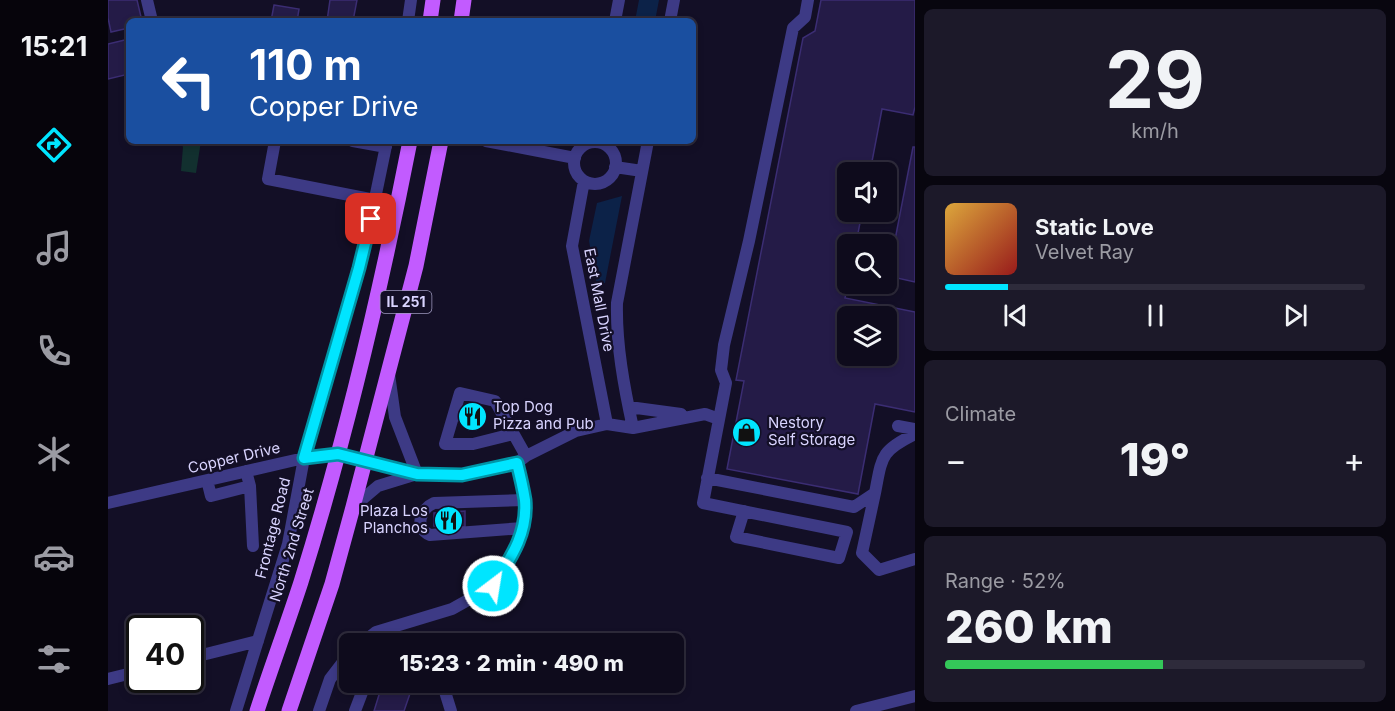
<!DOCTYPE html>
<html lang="en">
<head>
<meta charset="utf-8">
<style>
	:root { --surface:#0e0b1c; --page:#1c1929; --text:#f1f3f6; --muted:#9b9ba3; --line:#2e2b3b; --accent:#00e5ff }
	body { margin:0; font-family:Inter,sans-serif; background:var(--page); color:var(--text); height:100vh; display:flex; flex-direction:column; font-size:22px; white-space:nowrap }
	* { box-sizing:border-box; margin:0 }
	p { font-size:20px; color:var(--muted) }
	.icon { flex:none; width:33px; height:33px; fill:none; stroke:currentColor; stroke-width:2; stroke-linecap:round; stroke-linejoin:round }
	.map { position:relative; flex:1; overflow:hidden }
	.panel { display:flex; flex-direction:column; gap:9px; padding:9px; background:#08060f; width:480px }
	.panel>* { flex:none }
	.banner { position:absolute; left:18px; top:18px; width:570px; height:126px; border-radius:9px; box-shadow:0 3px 9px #0003,0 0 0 2px var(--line); background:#1a4fa0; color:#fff; overflow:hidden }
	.buttons { position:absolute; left:729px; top:162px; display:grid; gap:12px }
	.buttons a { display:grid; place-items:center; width:60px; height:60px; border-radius:9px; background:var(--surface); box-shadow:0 3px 9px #0003,0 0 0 2px var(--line); font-size:30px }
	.speed { position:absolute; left:18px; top:615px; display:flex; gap:12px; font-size:30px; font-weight:700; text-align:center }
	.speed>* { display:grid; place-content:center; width:78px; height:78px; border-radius:50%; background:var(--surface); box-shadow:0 3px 9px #0003,0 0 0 2px var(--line); line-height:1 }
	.speed .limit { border:3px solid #111; border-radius:9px; background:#fff; color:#111 }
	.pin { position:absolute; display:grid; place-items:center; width:51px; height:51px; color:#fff; margin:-26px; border-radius:12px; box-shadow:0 3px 9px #0006 }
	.me { position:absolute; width:66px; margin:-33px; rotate:31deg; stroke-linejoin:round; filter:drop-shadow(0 0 4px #0008) }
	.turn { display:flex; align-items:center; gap:21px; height:126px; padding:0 24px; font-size:27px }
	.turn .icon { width:78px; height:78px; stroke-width:2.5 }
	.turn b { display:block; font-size:42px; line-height:51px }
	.big { font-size:45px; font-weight:800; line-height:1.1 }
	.panel .tile { flex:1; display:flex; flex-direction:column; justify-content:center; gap:9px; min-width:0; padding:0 21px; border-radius:9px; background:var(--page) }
	.panel .dial { align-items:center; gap:0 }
	.dial b { font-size:78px; line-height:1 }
	.song { display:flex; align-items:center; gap:18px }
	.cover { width:72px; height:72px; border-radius:9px; background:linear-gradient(135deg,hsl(40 70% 55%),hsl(0 70% 35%)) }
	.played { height:6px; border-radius:3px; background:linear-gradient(90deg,var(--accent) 15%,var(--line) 15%) }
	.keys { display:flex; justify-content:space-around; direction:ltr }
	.heat { display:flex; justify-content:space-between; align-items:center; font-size:33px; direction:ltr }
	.charge { height:9px; border-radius:4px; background:linear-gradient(90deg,#34c759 52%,var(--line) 0) }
	.trip { position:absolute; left:231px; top:633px; width:345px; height:60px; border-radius:9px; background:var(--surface); box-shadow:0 3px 9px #0003,0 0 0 2px var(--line); font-weight:800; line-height:60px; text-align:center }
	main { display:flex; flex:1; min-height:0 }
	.tabs { display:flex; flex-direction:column; width:108px; justify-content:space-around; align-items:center; background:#06040b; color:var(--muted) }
	.tabs .icon { width:42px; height:42px }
	.tabs .active { color:var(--accent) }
	.tabs b { font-size:27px; color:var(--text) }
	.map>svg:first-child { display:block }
	.green { fill:#12302f }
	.water { fill:#0c2248 }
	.building { fill:#241b47; stroke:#3b2d73; stroke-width:1.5; fill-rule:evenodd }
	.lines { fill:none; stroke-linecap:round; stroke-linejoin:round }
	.minor { stroke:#3d3a85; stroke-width:12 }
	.major { stroke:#c25bff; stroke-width:15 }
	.route-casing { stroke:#0095a6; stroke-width:15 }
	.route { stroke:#00e5ff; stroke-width:10 }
	.labels { text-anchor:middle; stroke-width:4.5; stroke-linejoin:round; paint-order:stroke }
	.shield { fill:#130f26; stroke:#9e99be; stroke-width:1.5 }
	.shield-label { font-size:14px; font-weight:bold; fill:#d9d4ff }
	.street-label { font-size:15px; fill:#d9d4ff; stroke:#130f26 }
	.poi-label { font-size:15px; fill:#d9d4ff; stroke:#130f26; text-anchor:start }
</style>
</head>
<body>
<main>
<nav class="tabs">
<b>15:21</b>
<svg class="icon active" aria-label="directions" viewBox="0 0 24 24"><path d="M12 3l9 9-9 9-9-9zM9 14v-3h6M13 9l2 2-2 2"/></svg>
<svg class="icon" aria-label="music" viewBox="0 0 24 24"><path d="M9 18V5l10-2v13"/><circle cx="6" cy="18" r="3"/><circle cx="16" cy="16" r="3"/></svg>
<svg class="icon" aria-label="phone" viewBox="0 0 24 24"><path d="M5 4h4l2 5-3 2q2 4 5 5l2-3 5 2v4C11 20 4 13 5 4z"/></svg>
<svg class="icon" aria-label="climate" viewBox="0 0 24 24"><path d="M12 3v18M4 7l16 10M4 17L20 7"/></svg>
<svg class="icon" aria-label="car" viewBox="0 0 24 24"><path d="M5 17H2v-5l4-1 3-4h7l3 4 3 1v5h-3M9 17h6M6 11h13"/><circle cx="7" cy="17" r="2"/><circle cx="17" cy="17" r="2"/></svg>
<svg class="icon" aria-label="filters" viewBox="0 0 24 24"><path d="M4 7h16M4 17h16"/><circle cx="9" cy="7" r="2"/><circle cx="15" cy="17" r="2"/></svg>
</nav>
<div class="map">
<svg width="807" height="711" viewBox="0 0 807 711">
	<rect width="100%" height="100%" fill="#130f26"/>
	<path class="green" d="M72,141H93L88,173L73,171L75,147Z"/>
	<path class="water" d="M531,0H551L547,21H527Z
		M514,196L497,283L489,285L481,241L489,203Z"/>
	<path class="building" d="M0,0H29L34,21H21V28L3,32L0,18Z
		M222,0H249L245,21H219Z
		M713,0H807V107L805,115L774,109L762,172H740V212H754L748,244H740V284L737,298L807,312V412L767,404L750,494L619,469L636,381L628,380L695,38L707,31ZM740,316H778V356H740Z
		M166,5L191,9L189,21H163Z
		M21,39V74L0,79V44Z
		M805,147H807V282L780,276Z
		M354,407L377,412L374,426L351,421Z
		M357,511V527L326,526V513Z
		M275,682H306L296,711H266Z"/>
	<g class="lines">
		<path class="minor" d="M39,0L44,21
			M300,21L303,0
			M507,21L511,0
			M562,21L566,0
			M167,141L160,179L267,200
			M245,141L278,147
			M378,141L467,158
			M466 163a21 21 0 1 1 42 0a21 21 0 1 1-42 0Z
			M507,167L534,171
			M476,181L464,246L499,424
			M521,407L573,414
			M790,426L807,429
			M525,428C516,387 508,344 509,303L540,141
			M405,434L365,444H337L352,393L387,401L418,456
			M138,471L142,486L145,546
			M599,478L746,507L767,493C774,457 772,451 807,434
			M99,480L103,496L142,486
			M767,493L754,553L771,570L807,559
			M0,503L196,458L229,455L309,474L353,475L409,463L418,456L468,431L499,424L525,428L597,414L611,419
			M245,507L270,486L309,474L287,417L281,374
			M636,511L628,537L731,558L739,532L595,503L618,383L613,370L616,345L641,241L685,28L697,17L700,0
			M415,528L322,535C306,528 312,509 326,503L417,500
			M253,644L268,632L344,609L385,586L409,547L415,528L417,500L409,463
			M82,658L150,641
			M0,679L32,671
			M334,682L343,711
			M128,711L180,544L196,458L259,237L279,141
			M211,711L222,679L242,653
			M247,711L258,682
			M748,711L807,696"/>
		<path class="major" d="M322,21L325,0
			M353,21L356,0
			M149,711C163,668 179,625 193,582C238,438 273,289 302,141
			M181,711L224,584L245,507L308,266L333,141"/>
	</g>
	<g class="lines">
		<defs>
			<path id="route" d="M263,219L251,268L196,458L230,454L309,474L354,475L409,463C412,475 415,488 417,500C420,534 402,559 385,586"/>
		</defs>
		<use href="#route" class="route-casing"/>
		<use href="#route" class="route"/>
	</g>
	<defs>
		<symbol id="restaurant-disc" viewBox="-11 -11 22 22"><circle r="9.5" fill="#00e5ff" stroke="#130f26"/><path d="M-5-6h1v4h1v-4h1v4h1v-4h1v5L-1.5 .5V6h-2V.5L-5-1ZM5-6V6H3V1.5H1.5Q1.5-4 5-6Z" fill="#111"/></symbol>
		<symbol id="shop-disc" viewBox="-11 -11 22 22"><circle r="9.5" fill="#00e5ff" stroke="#130f26"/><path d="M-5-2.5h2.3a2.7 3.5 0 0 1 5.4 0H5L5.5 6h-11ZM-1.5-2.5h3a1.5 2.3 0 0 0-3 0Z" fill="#111"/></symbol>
	</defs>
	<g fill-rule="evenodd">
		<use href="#restaurant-disc" x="348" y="400" width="33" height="33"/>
		<use href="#shop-disc" x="622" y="416" width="33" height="33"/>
		<use href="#restaurant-disc" x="324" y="504" width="33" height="33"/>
	</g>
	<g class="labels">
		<rect class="shield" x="272.5" y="291" width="51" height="22" rx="4.5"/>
		<g class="shield-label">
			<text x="298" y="307">IL 251</text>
		</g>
		<g class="street-label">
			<text transform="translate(491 300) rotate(79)" y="5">East Mall Drive</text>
			<text transform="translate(126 458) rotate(-13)" y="5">Copper Drive</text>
			<text transform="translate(165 528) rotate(-76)" y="5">Frontage Road</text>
			<text transform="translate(184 545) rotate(-73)" y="5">North 2nd Street</text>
		</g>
		<g class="poi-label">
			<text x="385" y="412">Top Dog<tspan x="385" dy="17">Pizza and Pub</tspan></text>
			<text x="660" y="428">Nestory<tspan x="660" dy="17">Self Storage</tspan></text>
			<text x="320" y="516" text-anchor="end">Plaza Los<tspan x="320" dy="17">Planchos</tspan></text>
		</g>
	</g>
</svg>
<div class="buttons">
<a><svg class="icon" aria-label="sound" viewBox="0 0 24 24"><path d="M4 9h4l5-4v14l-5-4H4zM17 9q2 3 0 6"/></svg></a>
<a><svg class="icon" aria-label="search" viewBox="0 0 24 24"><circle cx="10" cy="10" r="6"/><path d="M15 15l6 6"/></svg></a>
<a><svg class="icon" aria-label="layers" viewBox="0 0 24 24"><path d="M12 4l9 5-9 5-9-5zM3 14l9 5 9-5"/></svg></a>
</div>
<div class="speed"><div class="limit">40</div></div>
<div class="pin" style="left:263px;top:219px;background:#d93025"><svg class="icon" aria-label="arrive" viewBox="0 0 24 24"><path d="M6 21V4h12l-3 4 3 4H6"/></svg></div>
<svg class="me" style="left:385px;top:586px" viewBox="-20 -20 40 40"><circle r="17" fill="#00e5ff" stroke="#fff" stroke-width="3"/><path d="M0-11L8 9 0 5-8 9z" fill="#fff"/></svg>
<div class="trip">15:23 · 2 min · 490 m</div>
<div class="banner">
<div class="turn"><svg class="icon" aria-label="left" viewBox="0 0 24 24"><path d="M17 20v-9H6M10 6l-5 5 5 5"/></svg><div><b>110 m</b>Copper Drive</div></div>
</div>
</div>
<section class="panel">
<div class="tile dial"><b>29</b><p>km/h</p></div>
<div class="tile">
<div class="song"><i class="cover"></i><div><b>Static Love</b><p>Velvet Ray</p></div></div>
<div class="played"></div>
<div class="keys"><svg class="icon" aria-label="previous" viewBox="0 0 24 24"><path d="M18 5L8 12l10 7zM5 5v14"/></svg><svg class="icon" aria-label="pause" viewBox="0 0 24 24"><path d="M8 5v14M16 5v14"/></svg><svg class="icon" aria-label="next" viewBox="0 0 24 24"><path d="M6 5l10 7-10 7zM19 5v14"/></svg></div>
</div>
<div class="tile"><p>Climate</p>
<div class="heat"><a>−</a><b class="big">19°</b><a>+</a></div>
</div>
<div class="tile"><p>Range · 52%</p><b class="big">260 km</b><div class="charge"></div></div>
</section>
</main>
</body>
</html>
